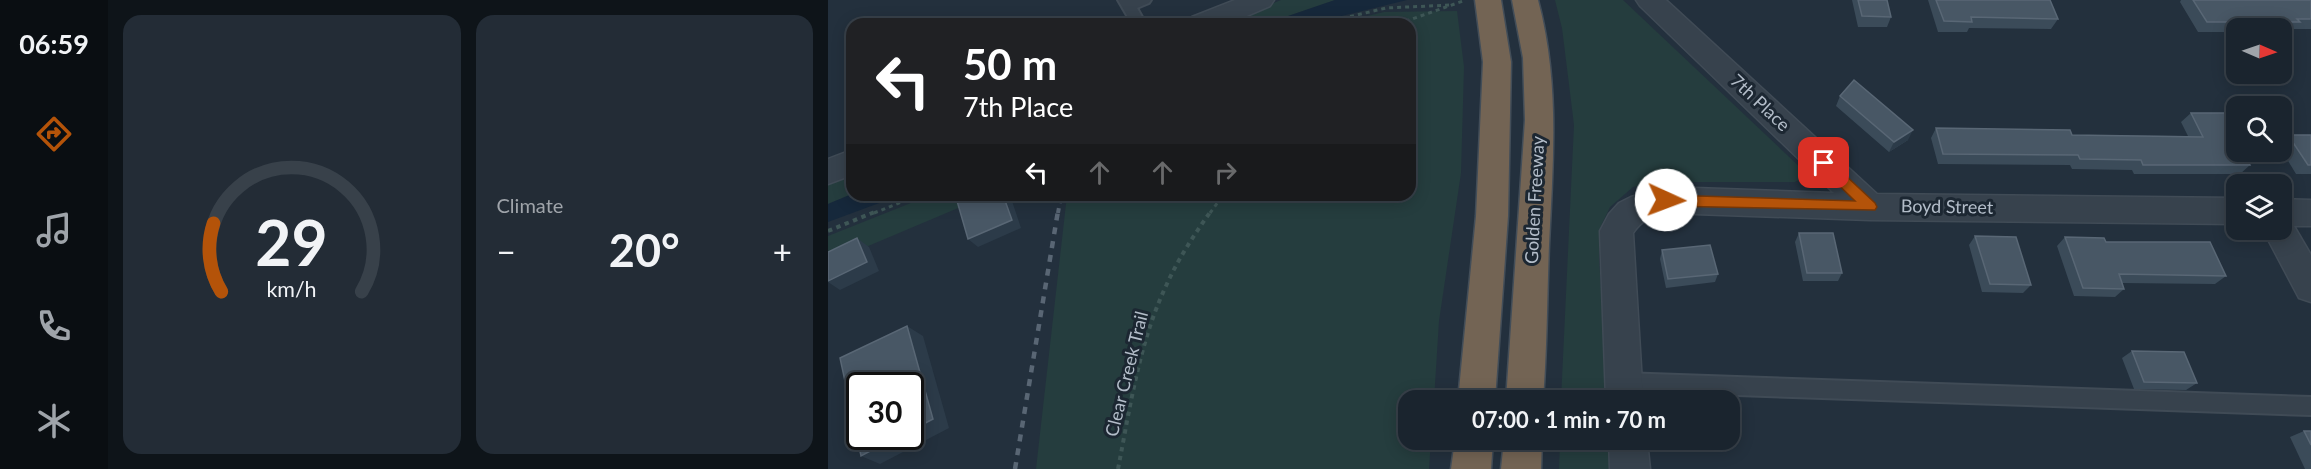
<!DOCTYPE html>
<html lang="en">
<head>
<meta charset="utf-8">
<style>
	:root { --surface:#1a242e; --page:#232c36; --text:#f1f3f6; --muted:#9fa4aa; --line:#38414a; --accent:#b45309 }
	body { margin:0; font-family:Lato,sans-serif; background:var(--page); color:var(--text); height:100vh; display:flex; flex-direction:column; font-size:22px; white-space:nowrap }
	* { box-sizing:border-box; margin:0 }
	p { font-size:20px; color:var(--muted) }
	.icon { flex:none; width:33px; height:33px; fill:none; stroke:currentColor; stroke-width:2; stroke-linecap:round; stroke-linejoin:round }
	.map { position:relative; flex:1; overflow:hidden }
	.sheet { display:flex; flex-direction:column; gap:15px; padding:15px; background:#0e1419; width:720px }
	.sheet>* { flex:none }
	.top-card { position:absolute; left:18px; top:18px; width:570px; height:183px; border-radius:18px; box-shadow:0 3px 15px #0003,0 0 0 2px var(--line); background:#202124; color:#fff; overflow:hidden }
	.needle { width:39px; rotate:92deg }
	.buttons { position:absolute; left:1398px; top:18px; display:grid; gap:12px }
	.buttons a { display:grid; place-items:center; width:66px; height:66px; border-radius:12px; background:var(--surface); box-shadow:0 3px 15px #0003,0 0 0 2px var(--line); font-size:30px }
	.speed { position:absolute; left:18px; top:372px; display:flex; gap:12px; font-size:30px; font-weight:700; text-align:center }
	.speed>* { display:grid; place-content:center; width:78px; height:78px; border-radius:50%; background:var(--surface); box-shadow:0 3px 15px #0003,0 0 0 2px var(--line); line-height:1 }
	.speed .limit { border:3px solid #111; border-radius:9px; background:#fff; color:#111 }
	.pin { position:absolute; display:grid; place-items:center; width:51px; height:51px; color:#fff; margin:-26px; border-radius:12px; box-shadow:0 3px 9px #0006 }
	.me { position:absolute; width:66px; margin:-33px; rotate:92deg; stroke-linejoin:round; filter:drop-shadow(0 0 4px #0008) }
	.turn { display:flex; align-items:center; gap:21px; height:126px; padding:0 18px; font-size:27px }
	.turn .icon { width:78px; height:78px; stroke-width:2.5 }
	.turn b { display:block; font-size:42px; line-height:51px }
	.lanes { display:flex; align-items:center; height:57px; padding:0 18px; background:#0003; justify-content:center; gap:30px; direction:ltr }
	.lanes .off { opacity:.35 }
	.big { font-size:45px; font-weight:700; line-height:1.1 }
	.sheet .tile { flex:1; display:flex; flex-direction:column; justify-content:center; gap:9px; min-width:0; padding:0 21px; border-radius:18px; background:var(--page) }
	.sheet .dial { align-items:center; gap:0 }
	.dial svg { height:156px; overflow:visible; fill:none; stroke:var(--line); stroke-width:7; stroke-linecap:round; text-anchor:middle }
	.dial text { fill:var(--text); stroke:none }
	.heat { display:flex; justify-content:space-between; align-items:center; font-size:33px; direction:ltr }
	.sheet .tiles { flex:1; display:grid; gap:15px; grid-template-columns:repeat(2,1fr) }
	.trip { position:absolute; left:570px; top:390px; width:342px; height:60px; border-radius:18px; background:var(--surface); box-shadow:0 3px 15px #0003,0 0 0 2px var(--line); font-weight:700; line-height:60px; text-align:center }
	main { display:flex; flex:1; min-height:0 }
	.tab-bar { display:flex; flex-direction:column; width:108px; justify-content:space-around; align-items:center; background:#0a0e12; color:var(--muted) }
	.tab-bar .icon { width:42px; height:42px }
	.tab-bar .current { color:var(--accent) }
	.tab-bar b { font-size:27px; color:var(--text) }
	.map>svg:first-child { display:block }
	.green { fill:#253d3e }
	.water { fill:#16283b }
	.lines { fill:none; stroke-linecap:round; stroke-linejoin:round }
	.service-casing { stroke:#404b56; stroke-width:4 }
	.minor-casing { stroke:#404b56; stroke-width:3 }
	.tertiary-casing { stroke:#404b56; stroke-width:3 }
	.motorway-casing { stroke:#424d58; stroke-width:3 }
	.path-far1 { stroke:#3e5656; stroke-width:3; stroke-dasharray:4 4; stroke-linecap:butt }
	.path { stroke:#3e5656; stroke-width:4; stroke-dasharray:4.5 4.5; stroke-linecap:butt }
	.service { fill:#37424d; fill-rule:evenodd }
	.minor { fill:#37424d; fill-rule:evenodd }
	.tertiary { fill:#37424d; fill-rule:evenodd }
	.motorway { fill:#736454; fill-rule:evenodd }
	.rail-far1 { stroke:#596674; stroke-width:4; stroke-dasharray:5 5; stroke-linecap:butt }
	.rail { stroke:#596674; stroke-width:4.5; stroke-dasharray:7 7; stroke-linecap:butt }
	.wall { fill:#3b4b59 }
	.shaded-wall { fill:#2c3b49 }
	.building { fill:#485765; stroke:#596775; stroke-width:1.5 }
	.route { fill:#b45309; stroke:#753606; stroke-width:1.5 }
	.labels { text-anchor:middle; stroke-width:6; stroke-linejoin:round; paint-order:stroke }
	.street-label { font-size:18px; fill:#b3bdc9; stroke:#1c2732 }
</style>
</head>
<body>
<main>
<nav class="tab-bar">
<b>06:59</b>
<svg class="icon current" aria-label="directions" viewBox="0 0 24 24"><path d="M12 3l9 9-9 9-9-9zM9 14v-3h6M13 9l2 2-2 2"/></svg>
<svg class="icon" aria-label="music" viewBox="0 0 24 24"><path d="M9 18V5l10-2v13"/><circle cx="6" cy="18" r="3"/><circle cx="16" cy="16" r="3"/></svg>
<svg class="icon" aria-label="phone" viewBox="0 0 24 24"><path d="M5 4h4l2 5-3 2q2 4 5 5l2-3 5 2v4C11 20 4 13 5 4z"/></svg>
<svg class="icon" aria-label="climate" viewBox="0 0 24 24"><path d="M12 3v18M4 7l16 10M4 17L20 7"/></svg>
</nav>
<section class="sheet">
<div class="tiles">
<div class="tile dial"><svg viewBox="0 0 100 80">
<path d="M14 69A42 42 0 1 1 86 69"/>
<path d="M14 69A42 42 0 0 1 10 34" stroke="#b45309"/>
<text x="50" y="56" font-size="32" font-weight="700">29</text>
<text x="50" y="72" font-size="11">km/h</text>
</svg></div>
<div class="tile"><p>Climate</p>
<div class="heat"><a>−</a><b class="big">20°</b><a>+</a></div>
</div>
</div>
</section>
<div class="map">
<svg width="1483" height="469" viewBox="0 0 1483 469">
	<rect width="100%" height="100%" fill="#23303d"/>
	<path class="green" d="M453,0H507L437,24H394Z
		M727,0H795L976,171L974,178L967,182H833L805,187L782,207L772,228L771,259L781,400H733L746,125L734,28Z
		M629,11L636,67L633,173L611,321L606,400H580V440H603L601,469H208L239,195H582V24H506L556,12Z
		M24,173V194L0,204V182Z
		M103,195H161L0,263V236Z
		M732,440H784L786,469H731Z"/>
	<path class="water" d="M507,0H579L481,24H437Z
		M24,194V195H73L0,222V204Z"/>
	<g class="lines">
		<defs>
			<path id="service" d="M290,0H323L321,3L309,8L318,24H304Z
				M794,373L1483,397V415L794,391L787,388L785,382L787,376Z"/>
			<path id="minor" d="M808,0H838L1049,194L1408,198V224L1042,220L838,213C823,216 814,220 805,233L815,400H778L772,231L781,214L791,203L803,197L838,187L1006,193L812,6Z
				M1454,199L1483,200V226H1466L1483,255V302L1471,298L1435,230H1454Z
				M781,440H819L822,469H782Z"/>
			<path id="tertiary" d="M407,0H446L442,6L400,24H360L364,17Z
				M24,150V175L0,184V159Z"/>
			<path id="motorway" d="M647,0H673L683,62L680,216L667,400H630L648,216L655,62Z
				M684,0H710C732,82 725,162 721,245C719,297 719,349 715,400H678L697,120L695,58Z
				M627,440H665L663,469H623Z
				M676,440H714L713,469H673Z"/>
		</defs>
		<use href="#service" class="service-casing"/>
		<use href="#minor" class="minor-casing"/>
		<use href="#tertiary" class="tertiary-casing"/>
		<use href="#motorway" class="motorway-casing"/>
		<path class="path-far1" d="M491,24L558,8L623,5
			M570,24L635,1
			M46,213L91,195
			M382,213L395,195"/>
		<path class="path" d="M0,231L49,211
			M290,469C302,408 311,343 338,286C350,259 366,235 383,211"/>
		<use href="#service" class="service"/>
		<use href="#minor" class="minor"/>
		<use href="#tertiary" class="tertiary"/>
		<use href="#motorway" class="motorway"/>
		<path class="rail-far1" d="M230,213L233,195"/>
		<path class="rail" d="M187,469L230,211"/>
	</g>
	<path class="wall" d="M1024,0H1059L1063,17L1059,27H1030Z
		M1100,0H1222L1230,19L1223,29L1141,28L1139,32H1110Z
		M1353,0H1483V29H1465L1462,33L1454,32V28H1408V32H1370L1352,2Z
		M1012,96L1080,140L1061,152L1008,106Z
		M1363,113L1408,152H1429L1423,157H1418L1422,165L1412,174H1306L1304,170L1244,169L1242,165L1110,164L1103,138L1108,128L1244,135L1360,136L1353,122Z
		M1460,135H1483V174H1468L1454,151V141Z
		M971,233L1014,273L1010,281H975L967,242Z
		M1147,236L1203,285L1195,293L1154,292L1141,245Z
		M1237,237L1278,242L1398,276L1387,284L1294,283L1296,289L1287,297L1246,296L1229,246Z
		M834,250L890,274L887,282L838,288L832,259Z
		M1304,351L1369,383L1358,390L1306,389L1294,358Z
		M1476,431H1483V469H1477L1462,437Z"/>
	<path class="shaded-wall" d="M1085,130L1080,140L1061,152L1066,142Z
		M175,195H182L193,228L150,247L140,239Z
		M29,238L41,247L51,271L12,290L0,282Z
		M79,326L95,336L121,428L52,464L33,456L71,436H82Z"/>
	<path class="building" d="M1030,0H1059L1063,17L1034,16Z
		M1108,0H1222L1230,19L1143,17L1144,22L1116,21Z
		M1365,0H1483V19H1469L1472,22H1379Z
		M1026,80L1085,130L1066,142L1012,96Z
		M1363,113H1408V152H1415L1422,165H1315L1313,160L1252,159L1250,155L1115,154L1108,128L1242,130L1244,135L1375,137Z
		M1460,135H1483V165H1480Z
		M143,195H175L184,220L140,239L129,201Z
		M971,233H1005L1014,273H979Z
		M1147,236L1188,237L1203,285L1162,284Z
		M1237,237L1276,238L1278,242H1382L1398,276L1291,274L1296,289L1255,288Z
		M29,238L39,262L0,281V252Z
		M882,245L890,274L840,279L834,250Z
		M79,326L105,419L82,431V386H32V436H71L33,456L12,358Z
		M1304,351L1356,352L1369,383L1316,382Z
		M1476,431H1483V445Z"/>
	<path class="route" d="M996,158L1000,159L1047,203L1049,207L1047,210L838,206L831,200L838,195L1027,201L991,166L989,163L991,159Z"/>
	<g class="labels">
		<g class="street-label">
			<text transform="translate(932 103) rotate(43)" y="6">7th Place</text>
			<text transform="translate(707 200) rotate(-87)" y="6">Golden Freeway</text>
			<text transform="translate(1119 207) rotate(1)" y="6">Boyd Street</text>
			<text transform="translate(299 374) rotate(-76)" y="6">Clear Creek Trail</text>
		</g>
	</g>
</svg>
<div class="buttons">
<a><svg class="needle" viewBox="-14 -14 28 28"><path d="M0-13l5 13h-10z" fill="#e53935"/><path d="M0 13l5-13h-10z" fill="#9fa4aa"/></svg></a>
<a><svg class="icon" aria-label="search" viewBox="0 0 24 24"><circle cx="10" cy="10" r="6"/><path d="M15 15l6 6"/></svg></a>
<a><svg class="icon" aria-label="layers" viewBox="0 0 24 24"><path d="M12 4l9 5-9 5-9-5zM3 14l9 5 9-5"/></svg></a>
</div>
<div class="speed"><div class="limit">30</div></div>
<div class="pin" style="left:996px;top:163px;background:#d93025"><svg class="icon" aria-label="arrive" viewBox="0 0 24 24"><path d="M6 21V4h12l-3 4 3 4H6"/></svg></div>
<svg class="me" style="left:838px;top:200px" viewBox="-20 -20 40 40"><circle r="19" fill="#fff"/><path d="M0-13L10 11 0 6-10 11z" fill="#b45309"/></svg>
<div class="trip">07:00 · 1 min · 70 m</div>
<div class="top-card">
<div class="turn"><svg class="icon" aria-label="left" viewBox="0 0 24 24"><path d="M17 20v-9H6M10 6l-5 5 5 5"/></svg><div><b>50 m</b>7th Place</div></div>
<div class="lanes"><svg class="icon" aria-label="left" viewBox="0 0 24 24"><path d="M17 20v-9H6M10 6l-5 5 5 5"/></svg><svg class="icon off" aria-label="ahead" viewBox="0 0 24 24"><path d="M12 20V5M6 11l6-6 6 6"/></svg><svg class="icon off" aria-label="ahead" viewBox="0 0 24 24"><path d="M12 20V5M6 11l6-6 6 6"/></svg><svg class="icon off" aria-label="right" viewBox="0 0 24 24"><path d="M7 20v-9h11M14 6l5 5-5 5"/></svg></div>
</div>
</div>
</main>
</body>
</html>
